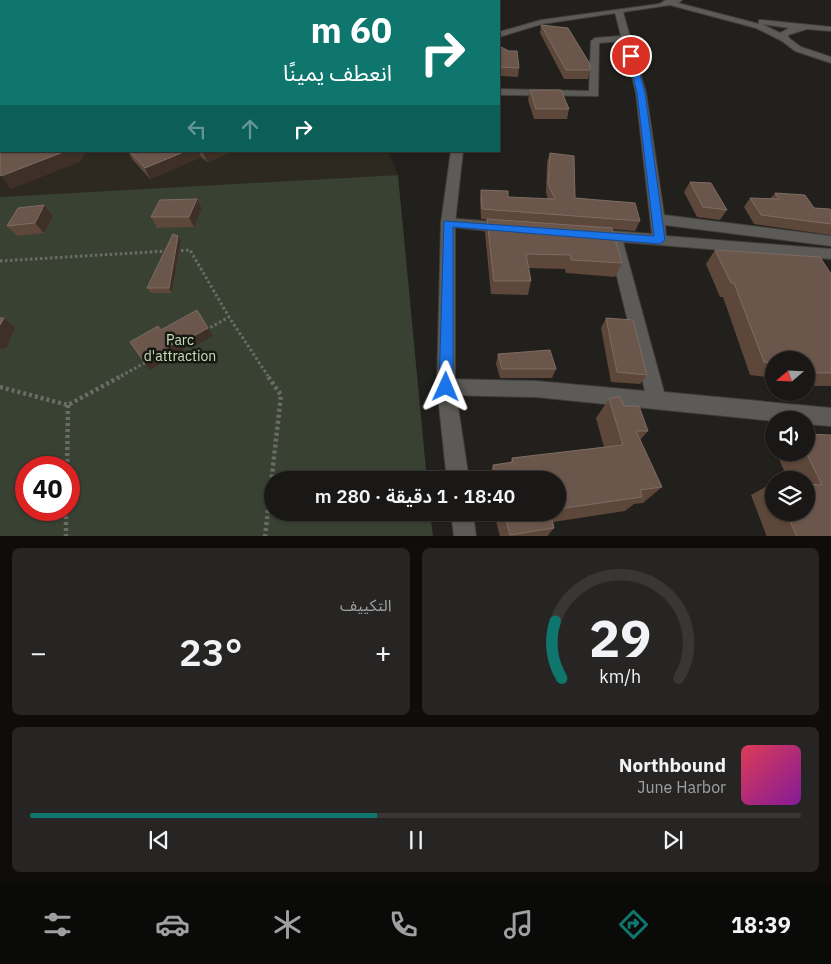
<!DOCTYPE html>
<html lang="ar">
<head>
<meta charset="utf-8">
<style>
	:root { --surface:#1a1816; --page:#272523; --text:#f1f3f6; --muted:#9fa0a1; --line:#383735; --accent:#0f766e }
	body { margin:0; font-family:"IBM Plex Sans","Noto Sans Arabic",sans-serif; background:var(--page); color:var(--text); direction:rtl; height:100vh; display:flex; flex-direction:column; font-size:19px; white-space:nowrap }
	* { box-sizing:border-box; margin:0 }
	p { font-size:16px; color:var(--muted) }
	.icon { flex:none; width:28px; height:28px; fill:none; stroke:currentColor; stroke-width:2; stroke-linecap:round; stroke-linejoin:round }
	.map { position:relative; height:536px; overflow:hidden; direction:ltr }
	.side { display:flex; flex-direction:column; gap:12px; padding:12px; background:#0e0d0c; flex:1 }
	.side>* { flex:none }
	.top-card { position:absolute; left:0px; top:0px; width:500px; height:152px; box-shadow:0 1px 4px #0004,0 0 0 1px var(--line); direction:rtl; background:#0f766e; color:#fff; overflow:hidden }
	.needle { width:32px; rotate:251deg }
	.fabs { position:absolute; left:765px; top:351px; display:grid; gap:10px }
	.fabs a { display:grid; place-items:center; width:50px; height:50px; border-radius:50%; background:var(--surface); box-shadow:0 1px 4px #0004,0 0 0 1px var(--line); font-size:25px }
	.speed { position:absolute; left:15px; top:456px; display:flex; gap:10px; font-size:25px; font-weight:700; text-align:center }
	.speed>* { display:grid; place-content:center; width:65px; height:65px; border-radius:50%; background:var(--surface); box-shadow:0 1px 4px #0004,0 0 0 1px var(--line); line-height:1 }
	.speed .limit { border:8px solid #d22; background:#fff; color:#111 }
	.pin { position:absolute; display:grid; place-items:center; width:42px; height:42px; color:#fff; margin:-21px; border:2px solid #fff; border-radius:50%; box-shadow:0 1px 5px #0007 }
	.me { position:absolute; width:55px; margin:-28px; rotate:1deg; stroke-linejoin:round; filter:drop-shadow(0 0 4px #0008) }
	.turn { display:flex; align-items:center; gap:18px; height:105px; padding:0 25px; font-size:22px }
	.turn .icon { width:65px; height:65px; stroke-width:2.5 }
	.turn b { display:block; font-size:35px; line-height:42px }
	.lanes { display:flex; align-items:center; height:48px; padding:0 25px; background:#0003; justify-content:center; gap:25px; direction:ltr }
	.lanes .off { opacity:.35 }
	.big { font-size:38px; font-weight:600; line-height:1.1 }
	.side .card { flex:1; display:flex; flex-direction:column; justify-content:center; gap:8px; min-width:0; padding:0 18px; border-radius:8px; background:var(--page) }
	.side .dial { align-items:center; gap:0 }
	.dial svg { height:130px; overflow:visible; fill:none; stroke:var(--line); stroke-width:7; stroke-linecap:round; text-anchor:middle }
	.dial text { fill:var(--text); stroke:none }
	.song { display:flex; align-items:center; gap:15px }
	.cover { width:60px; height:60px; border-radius:8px; background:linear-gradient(135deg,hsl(350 70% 55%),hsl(290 70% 35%)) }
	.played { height:5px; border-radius:2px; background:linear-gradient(90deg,var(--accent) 45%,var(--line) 45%) }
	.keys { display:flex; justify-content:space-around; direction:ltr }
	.heat { display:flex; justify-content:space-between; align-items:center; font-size:28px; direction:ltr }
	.side .tiles { flex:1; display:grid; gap:12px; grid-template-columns:1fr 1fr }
	.card:last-child { grid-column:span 2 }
	.trip { position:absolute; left:264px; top:471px; width:302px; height:50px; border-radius:25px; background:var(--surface); box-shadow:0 1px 4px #0004,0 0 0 1px var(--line); font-weight:600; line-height:50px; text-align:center; direction:rtl }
	.tab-bar { display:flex; height:80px; justify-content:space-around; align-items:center; background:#0a0a09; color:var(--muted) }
	.tab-bar .icon { width:35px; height:35px }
	.tab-bar .selected { color:var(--accent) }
	.tab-bar b { font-size:22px; color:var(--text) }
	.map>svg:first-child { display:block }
	.built { fill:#2d2820 }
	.green { fill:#384132; fill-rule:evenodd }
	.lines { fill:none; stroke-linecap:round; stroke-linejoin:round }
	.street-casing { stroke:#403e3b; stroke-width:2 }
	.secondary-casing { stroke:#403e3b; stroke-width:2 }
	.path-far1 { stroke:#6d6b68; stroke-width:3; stroke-dasharray:2.5 2.5; stroke-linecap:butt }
	.path { stroke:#6d6b68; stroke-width:4.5; stroke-dasharray:3 3; stroke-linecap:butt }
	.street { fill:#5d5b57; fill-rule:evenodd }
	.secondary { fill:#5d5b57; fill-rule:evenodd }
	.wall { fill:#5d463a }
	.shaded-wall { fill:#3f3027 }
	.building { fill:#6b564c; stroke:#7e6c63 }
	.route { fill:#1a73e8; stroke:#114b97 }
	.labels { text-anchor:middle; stroke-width:5; stroke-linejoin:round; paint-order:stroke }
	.park-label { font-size:14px; fill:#c3e1b1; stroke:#191714 }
</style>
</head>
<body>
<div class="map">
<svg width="831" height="537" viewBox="0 0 831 537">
	<rect width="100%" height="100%" fill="#22201d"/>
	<path class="built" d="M0,44L1,151H388L398,175L0,197Z"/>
	<path class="green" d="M398,175L427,480H272V512L430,513L433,536H0V197ZM26,468H69V510H26Z"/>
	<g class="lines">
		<defs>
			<path id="street" d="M619,10L623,12L646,93L664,215L831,236V246L665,225L666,236L831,249V259L623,242L664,392L831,408V426L806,424V420L774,421L536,397L446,395L439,393L437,387L439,381L446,379L536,381L645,391L607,236L614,231L652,234L636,93L623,41L599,43L598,96L499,95V89L589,91L591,41L595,38L621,36L615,12Z
				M448,218L506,223L513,228L506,233L443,226L441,223Z"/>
			<path id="secondary" d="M666,0H682L678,3L759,24V20H762L831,27V31L807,29L788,35L789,38L801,47L831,57V63L795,51L782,41L756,28L670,5L542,24L499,37V32L541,20L659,4ZM762,24L789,28L780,33Z
				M0,31H1V35H0Z
				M451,151H463L455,223V387L469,480H447L437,387L441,223Z
				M451,512H473L476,537H454Z"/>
		</defs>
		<use href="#street" class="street-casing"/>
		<use href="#secondary" class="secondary-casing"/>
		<path class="path-far1" d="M176,251L190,250L229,317
			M0,261L167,251
			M206,330L229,317L268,376
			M121,376L148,361"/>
		<path class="path" d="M0,387L68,405L123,375
			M67,468L68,405
			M66,510V537
			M265,537L281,395L267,375"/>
		<use href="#street" class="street"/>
		<use href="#secondary" class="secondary"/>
	</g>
	<path class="wall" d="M348,0H409L404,1H350Z
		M416,0H491L493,1H418Z
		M541,25L590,70L588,79H564L540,33Z
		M499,46L519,68L518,77L499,76Z
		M530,90L569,109L567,119H534L528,100Z
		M128,151H228L229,153L207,162L201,157L150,179L132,159Z
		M550,153L575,198L640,221L635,231L612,229L622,263L615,277L566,273L565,269L529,268L531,281L528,295L491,294L485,233L487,219L491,220L481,219L480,199L481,190L508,197L548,199L546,193L547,162Z
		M690,182L727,210L720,220L697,217L684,192Z
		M775,193L814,208L831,224V235L754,224L744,207L750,198L770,199Z
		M202,209L194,227L157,228L151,217Z
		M53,216L44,233L17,236L7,226Z
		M181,241L172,293H151L147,288Z
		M715,250L831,274V386H806V360H774V378L750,375L723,297H720L706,264Z
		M606,318L647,375L640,384L611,382L601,328Z
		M498,354L556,369L552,378H500L496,364Z
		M609,399L624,406L648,431L640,440L662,487L643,503L634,504L625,511L553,522L554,528L547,537H500L494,512H558V480H488L493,465L510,463L512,458L604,447L596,418Z
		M831,435V537H767L751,495L774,482V512H806V480H788L776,452H806Z"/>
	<path class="shaded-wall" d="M309,0H334V1H305Z
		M364,0H409L404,1H364Z
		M0,105H1V113L0,112Z
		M66,151H86L80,162L11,189L1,176Z
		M186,151H199L201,157L150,179L145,168Z
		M204,151H228L229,153L207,162L203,152Z
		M197,199L202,209L194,227L189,217Z
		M44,205L53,216L44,233L35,223Z
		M178,236L181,241L172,293L169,288Z
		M4,318L15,328L6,348L0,349V325Z
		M208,328L213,336L193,347L191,344L150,370L144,362L186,336Z"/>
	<path class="building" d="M247,0H309L305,1H248Z
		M436,0H491L493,1H438Z
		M541,25L568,28L590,64V70H566Z
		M499,46L509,51H517L519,68L499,67Z
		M1,70V105H0V71Z
		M530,90H561L569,109H536Z
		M1,143V151H66L1,176L0,174V144Z
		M129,151H186L145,168Z
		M550,153L574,156L575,198L635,203L640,221L482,209L481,190L508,191V197L555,199L548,184Z
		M690,182L711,183L727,210L703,207Z
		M775,193L805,195L814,208L830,209L831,211V224L761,215L750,198L779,199Z
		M197,199L189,217H151L160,200Z
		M44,205L35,223L7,226L18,208Z
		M487,219L612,228L622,263L571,260L570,255L526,254L531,281H494Z
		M173,234L178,236L169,288H147Z
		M715,250L820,257L831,274V373H817L813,368L806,367V360H774V363L764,362L734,283H731Z
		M197,310L208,328L188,339L186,336L144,362L130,342L158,326L161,330Z
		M0,318H4L0,325Z
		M606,318L633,320L647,375L617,372Z
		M550,350L556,369H502L498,354Z
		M619,396L624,406H639L648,431H636L662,487L640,490L642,497L558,509V480H496L493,465L513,462L512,458L623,445L609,399Z
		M806,434L831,435V537H797L786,512H806V484L822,485L806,452Z
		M504,512H550L554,528L510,535Z"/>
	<path class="route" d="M631,54L635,56L645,93L665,240L660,244L453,227V387L451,391L446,393L441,391L439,387L444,221L654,236L637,93L628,56Z"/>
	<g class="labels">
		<g class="park-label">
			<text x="180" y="345">Parc<tspan x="180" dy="16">d'attraction</tspan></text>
		</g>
	</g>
</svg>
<div class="fabs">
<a><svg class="needle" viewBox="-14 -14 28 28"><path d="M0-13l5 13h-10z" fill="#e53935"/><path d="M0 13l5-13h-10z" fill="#9fa0a1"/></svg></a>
<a><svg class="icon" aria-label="sound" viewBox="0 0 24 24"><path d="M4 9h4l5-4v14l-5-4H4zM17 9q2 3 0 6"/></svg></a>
<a><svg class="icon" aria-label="layers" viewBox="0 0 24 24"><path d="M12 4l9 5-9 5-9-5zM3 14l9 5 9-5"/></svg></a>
</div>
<div class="speed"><div class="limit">40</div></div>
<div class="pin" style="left:631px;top:56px;background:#d93025"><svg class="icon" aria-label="arrive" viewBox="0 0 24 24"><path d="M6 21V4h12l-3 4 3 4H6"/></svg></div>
<svg class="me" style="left:446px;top:387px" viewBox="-20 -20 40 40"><path d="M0-17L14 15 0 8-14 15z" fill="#1a73e8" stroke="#fff" stroke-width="4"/></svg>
<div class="trip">18:40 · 1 دقيقة · 280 m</div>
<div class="top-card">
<div class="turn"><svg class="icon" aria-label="right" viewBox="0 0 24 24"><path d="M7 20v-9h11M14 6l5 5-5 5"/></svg><div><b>60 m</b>انعطف يمينًا</div></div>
<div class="lanes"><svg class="icon off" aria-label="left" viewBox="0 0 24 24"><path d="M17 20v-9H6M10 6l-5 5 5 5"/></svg><svg class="icon off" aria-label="ahead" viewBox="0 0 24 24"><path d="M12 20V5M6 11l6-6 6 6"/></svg><svg class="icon" aria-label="right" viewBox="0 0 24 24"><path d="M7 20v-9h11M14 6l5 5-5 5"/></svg></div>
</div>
</div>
<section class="side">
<div class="tiles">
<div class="card dial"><svg viewBox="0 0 100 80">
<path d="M14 69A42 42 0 1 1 86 69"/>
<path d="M14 69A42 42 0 0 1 10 34" stroke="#0f766e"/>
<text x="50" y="56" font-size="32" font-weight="700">29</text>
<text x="50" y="72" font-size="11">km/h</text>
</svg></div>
<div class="card"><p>التكييف</p>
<div class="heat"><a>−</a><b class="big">23°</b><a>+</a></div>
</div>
<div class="card">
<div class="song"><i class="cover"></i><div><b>Northbound</b><p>June Harbor</p></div></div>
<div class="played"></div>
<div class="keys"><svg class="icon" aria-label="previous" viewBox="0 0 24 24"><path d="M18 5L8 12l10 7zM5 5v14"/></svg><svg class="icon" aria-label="pause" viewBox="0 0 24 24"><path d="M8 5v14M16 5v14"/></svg><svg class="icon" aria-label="next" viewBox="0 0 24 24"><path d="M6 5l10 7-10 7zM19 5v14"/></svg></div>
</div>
</div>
</section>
<nav class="tab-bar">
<b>18:39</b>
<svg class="icon selected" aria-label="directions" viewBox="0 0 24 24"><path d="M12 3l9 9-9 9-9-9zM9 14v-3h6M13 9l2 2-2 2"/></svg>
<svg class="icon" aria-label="music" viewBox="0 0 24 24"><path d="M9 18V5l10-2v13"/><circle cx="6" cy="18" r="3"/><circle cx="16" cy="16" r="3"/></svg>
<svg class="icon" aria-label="phone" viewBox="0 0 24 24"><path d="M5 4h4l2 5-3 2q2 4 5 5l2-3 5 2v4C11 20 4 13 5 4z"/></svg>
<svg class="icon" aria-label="climate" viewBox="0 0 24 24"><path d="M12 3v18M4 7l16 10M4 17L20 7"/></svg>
<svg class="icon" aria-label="car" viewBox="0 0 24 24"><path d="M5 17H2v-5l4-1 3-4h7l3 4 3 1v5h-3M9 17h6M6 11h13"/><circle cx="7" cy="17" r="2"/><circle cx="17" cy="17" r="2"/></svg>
<svg class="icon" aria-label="filters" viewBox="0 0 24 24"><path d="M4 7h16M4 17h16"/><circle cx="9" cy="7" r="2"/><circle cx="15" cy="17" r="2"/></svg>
</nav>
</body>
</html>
